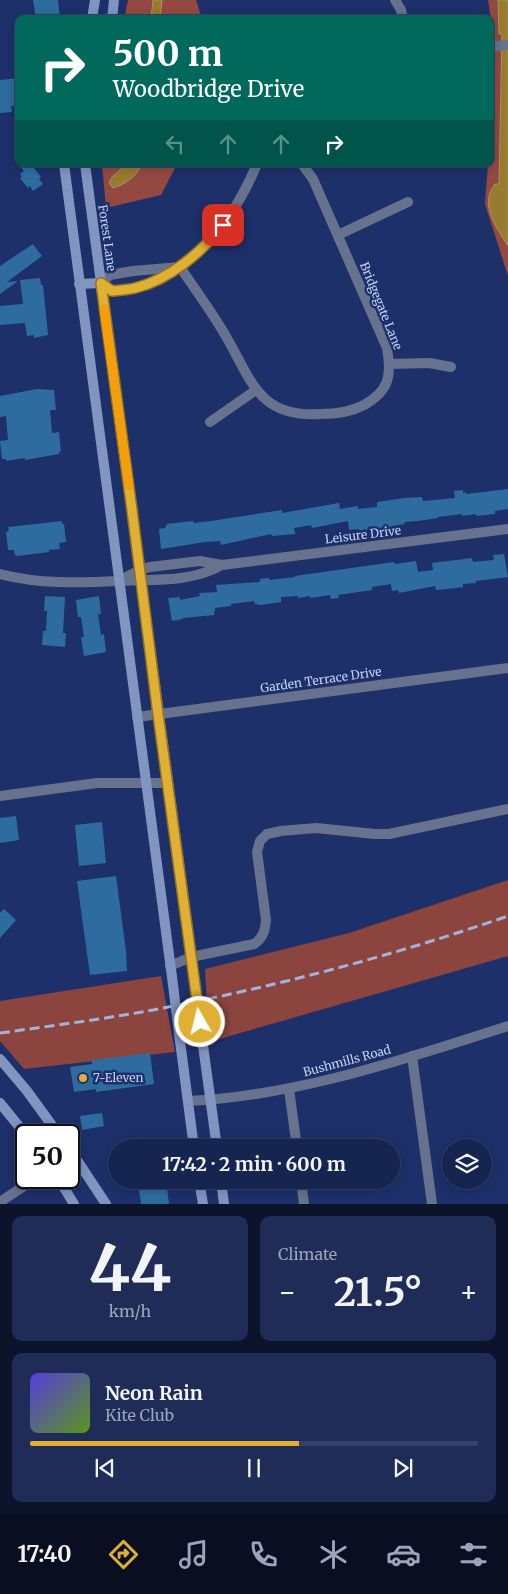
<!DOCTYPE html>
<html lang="en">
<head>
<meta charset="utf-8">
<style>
	:root { --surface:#162450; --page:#1f2c57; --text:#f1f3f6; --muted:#9ea4b7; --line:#354167; --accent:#dfb034 }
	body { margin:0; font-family:Merriweather,serif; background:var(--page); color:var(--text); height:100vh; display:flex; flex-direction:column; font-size:19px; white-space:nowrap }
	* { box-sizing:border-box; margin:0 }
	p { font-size:16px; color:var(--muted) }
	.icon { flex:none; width:28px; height:28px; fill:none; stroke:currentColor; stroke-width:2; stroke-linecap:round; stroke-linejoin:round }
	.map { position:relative; height:1204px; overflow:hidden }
	.details { display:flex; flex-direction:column; gap:12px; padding:12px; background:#0c142c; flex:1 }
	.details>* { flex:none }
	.hud { position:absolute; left:15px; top:15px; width:479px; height:152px; border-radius:10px; box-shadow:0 2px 12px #0003,0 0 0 1px var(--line); background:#00695c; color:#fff; overflow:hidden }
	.tools { position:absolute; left:442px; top:1139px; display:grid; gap:10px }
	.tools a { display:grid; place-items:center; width:50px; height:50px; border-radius:50%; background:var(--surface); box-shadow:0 2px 12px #0003,0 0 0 1px var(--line); font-size:25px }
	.speed { position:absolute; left:15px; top:1124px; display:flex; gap:10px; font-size:25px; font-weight:700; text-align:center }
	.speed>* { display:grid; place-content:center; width:65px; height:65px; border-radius:50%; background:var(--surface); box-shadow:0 2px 12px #0003,0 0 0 1px var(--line); line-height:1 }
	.speed .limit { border:2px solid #111; border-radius:8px; background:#fff; color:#111 }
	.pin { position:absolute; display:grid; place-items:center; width:42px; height:42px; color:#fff; margin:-21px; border-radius:10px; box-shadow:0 2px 8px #0006 }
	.me { position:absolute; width:55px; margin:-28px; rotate:352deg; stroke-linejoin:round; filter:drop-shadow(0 0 4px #0008) }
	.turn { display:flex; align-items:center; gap:18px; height:105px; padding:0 15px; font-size:22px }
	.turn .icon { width:65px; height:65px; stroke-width:2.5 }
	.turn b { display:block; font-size:35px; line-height:42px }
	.lanes { display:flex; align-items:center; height:48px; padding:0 15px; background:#0003; justify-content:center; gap:25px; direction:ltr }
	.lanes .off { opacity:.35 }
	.big { font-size:38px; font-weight:700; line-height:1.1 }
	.details .tile { flex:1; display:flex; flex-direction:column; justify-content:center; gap:8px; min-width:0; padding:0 18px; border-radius:10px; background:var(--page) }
	.details .dial { align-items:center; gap:0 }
	.dial b { font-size:65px; line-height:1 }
	.song { display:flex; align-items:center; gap:15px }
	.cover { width:60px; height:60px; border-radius:8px; background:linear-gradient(135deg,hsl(250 70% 55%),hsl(90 70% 35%)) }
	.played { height:5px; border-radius:2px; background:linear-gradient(90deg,var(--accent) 60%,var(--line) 60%) }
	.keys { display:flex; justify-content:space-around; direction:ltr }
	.heat { display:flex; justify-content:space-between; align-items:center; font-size:28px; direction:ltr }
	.details .tiles { flex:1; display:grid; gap:12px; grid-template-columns:1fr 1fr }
	.tile:last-child { grid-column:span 2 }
	.trip { position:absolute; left:108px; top:1139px; width:292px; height:50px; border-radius:25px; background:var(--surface); box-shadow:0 2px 12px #0003,0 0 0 1px var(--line); font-weight:700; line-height:50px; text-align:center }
	.dock { display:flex; height:80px; justify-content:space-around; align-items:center; background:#090e20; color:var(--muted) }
	.dock .icon { width:35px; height:35px }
	.dock .current { color:var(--accent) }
	.dock b { font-size:22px; color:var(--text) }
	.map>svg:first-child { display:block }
	.green { fill:#8c453e }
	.forest { fill:#934942 }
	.water { fill:#997b2e; stroke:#a5956a }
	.building { fill:#2e6ca0 }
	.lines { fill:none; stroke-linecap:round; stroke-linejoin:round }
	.minor { stroke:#67738e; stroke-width:10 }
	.tertiary { stroke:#67738e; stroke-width:10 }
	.secondary { stroke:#8295c1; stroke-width:10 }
	.rail { stroke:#a3b2db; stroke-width:3; stroke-dasharray:10 5; stroke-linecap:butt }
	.secondary-bridge { stroke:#8295c1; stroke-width:10 }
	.route-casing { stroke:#917222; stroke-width:12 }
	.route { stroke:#dfb034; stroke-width:9 }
	.slow { stroke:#f59e0b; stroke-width:9 }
	.poi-dot { fill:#dfb034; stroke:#1d306a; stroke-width:2 }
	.labels { text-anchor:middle; stroke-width:5; stroke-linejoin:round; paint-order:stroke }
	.street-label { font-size:12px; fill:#c2d1f5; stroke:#1d306a }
	.poi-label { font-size:12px; fill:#c2d1f5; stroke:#1d306a; text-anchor:start }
</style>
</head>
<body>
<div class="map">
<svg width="508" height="1204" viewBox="0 0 508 1204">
	<rect width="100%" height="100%" fill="#1d306a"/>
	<path class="green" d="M508,880V956L209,1042L205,969L349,933Z
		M161,976L175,1052L24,1069L0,1041V1001Z"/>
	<path class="forest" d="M128,0H196L202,19H124Z
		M488,0H508V276L485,204L488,164H490L493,32Z
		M102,164H177L161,195L106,208Z"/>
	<path class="water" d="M153,0H162L160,19H151Z
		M498,0H508V246C496,227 479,204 495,184H499L502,34H499Z
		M127,164H142C136,177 126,184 113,188L109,183L112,177Z"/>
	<path class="building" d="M33,0H58L60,19H36Z
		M19,78V106H11L12,112L0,113V80Z
		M19,164H31L41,177L39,179L43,184L33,191L30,186L28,188L20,178L22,177L20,174L24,171Z
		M33,244L42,256L7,282L18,281L0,294V266Z
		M40,278L41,285H43L48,335L34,338V335L27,336L25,323L0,325V306L23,304L20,280Z
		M37,389L54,390L56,410H50L52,433L59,432L61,451L59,452V454L25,460V458L6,461V459H2L0,441L8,440L6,416L0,417V396Z
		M508,489V509L495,511V514L476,516V514L462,516V514L438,517V518L418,521L404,522L405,524L392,526V530L383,531V528L359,531V529L349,530L348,521L312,528L311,525L294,528L295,534L272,536L271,534L221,545L220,541L205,542L161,549L159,529L165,528L167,524L193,521L194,523L211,521L282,510V513L339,503L340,509L358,506V509L377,507V502L405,498L422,497L423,501L455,498L454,491L463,490V493L466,492V494Z
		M62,521V524H64L66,542L59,543L60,549L49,550V552L17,556L15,555L14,550H8L6,532L9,531L8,527Z
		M504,554L508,577L476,581V583L463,584V587L447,589L436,590L435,586L399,593L398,590L392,591L391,584L372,587V590L338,595L339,598L331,599L330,595L310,598V596L298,598V596L281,597V602L261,605L255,604L254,601L231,604V606L215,608L214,615L183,618V619L172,621L168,598L180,597V600L200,596L199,593L217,592L216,585L260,582V579L269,578V580L295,577V576L394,562L395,564L416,561L418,572L433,570L432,563L472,558L473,562L494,560L493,555Z
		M45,596L65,597L63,633H66L65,647L42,645L43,631H46L47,611H44Z
		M99,596L101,614H98L101,635L104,634L106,652L84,656L81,637H84L81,617H78L76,600Z
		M16,816L19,840L0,843V818Z
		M102,822L106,863L79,866L75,825Z
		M116,876L126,951L127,971L90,975L77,881Z
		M4,909L16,920L0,938V913Z
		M150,1053L154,1084L96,1092V1089L74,1092L70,1067L92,1064V1060Z
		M102,1113L104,1126L82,1130L80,1116Z
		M155,1188L156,1190L167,1188L169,1204H141L139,1190Z"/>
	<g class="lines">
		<path class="minor" d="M395,0L401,10L403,19
			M490,47L508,45
			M338,235L408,202
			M180,267C195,289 211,311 224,333C251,378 257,418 320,414C334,414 351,412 364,405C389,391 392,376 387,348L313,179L302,164
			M180,267L133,271L110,275L101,283L112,291C119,290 127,290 135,288C144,286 154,281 163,276C208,252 238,210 257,164
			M390,364L429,363L451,367
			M210,422L256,390
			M137,717L508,668
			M0,796L97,783H168
			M170,966L191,957L254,944C263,938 265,931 266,920L257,852L260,841L267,834L281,831L316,828L375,834H389L508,809
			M412,1056L432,1204
			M289,1089L297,1148
			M188,1101C298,1096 404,1059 508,1026
			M301,1180L304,1204
			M0,1202L36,1178"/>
		<path class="tertiary" d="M0,574C39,584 78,583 118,581C153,579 190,583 222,565
			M119,581L140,570L150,567L200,561L222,565L508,529"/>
		<path class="secondary" d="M92,19L95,0
			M112,19L114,0
			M64,164L172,977
			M85,164L194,974
			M79,284L101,283
			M202,1038L217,1148
			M180,1041L194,1148
			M0,1059L27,1091L59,1135
			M0,1103L26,1135
			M69,1148L106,1204
			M58,1178L74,1204
			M199,1180L203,1204
			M221,1180L224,1204"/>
		<path class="rail" d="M0,1033C51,1026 103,1019 153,1010C274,987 392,956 508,916"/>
		<path class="secondary-bridge" d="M194,974L202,1038
			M172,977L180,1041"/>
	</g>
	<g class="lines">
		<defs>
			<path id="route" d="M200,1022L158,714L132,510L101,283L112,291C119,290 128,290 135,288C169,280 202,252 223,225"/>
		</defs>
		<use href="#route" class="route-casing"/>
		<use href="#route" class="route"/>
		<path class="slow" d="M104,309L129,486"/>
	</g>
	<circle class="poi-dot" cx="83" cy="1078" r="5"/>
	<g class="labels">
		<g class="street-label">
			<text transform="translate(107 238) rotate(82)" y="4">Forest Lane</text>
			<text transform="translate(381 306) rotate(68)" y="4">Bridgegate Lane</text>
			<text transform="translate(363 535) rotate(-7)" y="4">Leisure Drive</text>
			<text transform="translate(321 680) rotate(-8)" y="4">Garden Terrace Drive</text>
			<text transform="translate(347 1061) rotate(-15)" y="4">Bushmills Road</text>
		</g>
		<g class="poi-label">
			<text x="93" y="1082">7-Eleven</text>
		</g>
	</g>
</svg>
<div class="tools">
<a><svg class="icon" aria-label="layers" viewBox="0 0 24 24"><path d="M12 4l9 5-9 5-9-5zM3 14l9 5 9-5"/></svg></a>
</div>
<div class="speed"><div class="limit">50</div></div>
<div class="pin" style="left:223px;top:225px;background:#d93025"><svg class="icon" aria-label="arrive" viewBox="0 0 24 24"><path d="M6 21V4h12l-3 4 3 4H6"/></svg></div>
<svg class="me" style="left:200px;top:1022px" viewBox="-20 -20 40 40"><circle r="17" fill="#dfb034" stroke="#fff" stroke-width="3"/><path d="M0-11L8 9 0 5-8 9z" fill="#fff"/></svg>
<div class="trip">17:42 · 2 min · 600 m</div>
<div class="hud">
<div class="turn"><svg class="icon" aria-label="right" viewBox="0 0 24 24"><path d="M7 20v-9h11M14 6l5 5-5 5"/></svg><div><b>500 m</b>Woodbridge Drive</div></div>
<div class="lanes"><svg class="icon off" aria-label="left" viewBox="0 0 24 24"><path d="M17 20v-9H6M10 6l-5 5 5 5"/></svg><svg class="icon off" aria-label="ahead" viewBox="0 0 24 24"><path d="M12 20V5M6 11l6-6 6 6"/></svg><svg class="icon off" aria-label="ahead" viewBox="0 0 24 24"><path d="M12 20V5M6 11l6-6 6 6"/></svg><svg class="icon" aria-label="right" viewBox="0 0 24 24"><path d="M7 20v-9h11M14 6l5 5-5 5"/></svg></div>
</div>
</div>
<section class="details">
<div class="tiles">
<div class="tile dial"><b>44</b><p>km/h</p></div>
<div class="tile"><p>Climate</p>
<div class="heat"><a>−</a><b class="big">21.5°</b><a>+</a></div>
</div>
<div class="tile">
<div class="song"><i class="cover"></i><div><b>Neon Rain</b><p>Kite Club</p></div></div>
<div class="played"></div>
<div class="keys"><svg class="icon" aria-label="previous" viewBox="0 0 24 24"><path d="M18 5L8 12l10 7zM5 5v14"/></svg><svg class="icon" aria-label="pause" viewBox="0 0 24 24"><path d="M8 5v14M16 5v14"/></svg><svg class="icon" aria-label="next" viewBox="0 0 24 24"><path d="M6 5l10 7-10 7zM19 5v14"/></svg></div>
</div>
</div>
</section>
<nav class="dock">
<b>17:40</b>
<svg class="icon current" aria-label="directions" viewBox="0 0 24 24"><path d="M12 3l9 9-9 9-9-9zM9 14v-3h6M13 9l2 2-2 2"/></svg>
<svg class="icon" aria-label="music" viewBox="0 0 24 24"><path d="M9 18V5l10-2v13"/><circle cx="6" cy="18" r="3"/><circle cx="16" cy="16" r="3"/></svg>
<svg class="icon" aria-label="phone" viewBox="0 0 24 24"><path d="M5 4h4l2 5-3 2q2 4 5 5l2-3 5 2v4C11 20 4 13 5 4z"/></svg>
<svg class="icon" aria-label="climate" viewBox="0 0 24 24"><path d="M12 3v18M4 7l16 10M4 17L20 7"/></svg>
<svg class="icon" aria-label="car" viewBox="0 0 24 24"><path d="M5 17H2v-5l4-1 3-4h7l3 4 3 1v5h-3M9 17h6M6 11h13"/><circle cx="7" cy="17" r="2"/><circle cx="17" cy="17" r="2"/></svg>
<svg class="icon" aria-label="filters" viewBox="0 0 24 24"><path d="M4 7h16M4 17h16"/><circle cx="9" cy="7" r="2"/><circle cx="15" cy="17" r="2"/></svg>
</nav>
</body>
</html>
